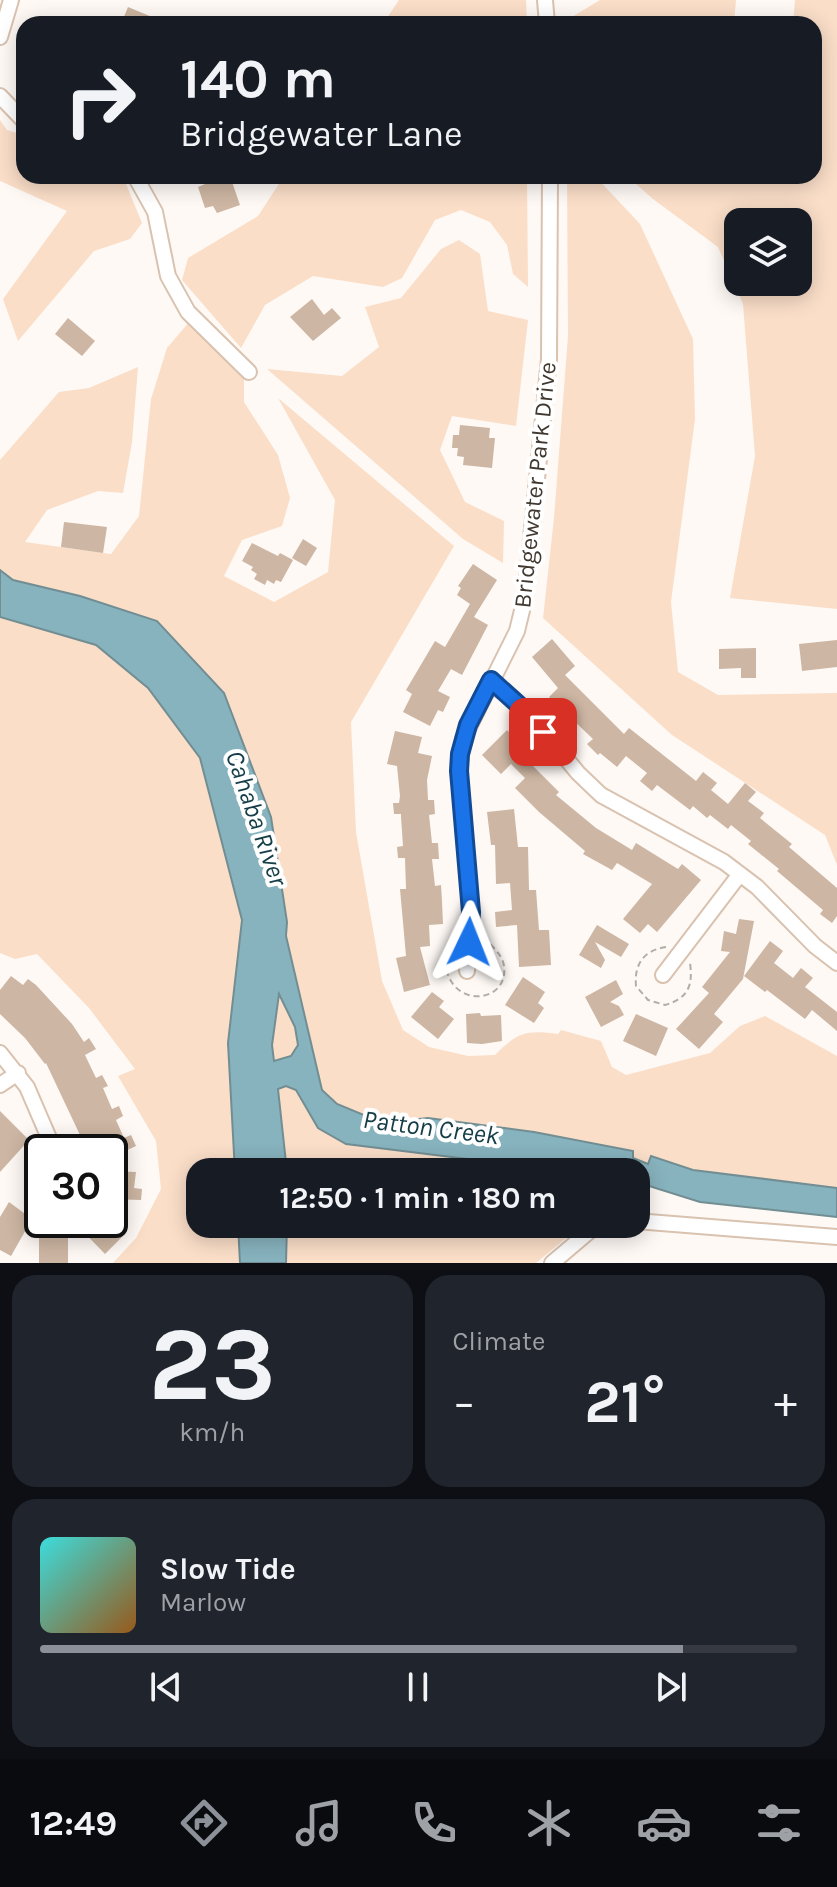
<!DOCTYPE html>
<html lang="en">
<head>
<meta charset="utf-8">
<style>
	:root { --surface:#171b24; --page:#20242c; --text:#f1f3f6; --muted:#9ea1a6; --line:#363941; --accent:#8c9099 }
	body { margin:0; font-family:Karla,sans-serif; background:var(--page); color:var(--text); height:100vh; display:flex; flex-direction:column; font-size:30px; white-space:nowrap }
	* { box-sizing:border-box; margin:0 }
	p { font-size:26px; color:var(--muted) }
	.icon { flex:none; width:44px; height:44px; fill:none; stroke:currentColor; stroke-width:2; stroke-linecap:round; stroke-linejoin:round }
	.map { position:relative; height:1263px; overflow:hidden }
	.details { display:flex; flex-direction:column; gap:12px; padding:12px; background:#0d0f14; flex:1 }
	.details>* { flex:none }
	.hud { position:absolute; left:16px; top:16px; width:806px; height:168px; border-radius:24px; box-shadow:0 4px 20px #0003; background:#171b24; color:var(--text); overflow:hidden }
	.buttons { position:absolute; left:724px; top:208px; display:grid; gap:16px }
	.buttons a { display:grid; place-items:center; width:88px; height:88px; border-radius:16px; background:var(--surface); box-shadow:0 4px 20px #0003; font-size:40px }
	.speed { position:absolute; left:24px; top:1134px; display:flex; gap:16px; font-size:40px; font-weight:700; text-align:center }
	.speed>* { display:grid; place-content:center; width:104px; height:104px; border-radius:50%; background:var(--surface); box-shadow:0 4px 20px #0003; line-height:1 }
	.speed .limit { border:4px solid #111; border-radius:12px; background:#fff; color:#111 }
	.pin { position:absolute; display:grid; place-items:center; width:68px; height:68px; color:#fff; margin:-34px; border-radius:16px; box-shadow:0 4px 12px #0006 }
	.me { position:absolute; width:88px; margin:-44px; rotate:2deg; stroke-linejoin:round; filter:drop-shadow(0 0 6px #0008) }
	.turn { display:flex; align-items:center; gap:28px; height:168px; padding:0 32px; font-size:36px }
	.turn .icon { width:104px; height:104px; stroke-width:2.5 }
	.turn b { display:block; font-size:56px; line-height:68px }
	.big { font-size:60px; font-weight:700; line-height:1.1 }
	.details .widget { flex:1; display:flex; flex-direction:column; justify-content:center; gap:12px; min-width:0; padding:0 28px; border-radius:24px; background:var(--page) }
	.details .dial { align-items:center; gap:0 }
	.dial b { font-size:104px; line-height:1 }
	.song { display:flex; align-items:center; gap:24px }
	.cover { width:96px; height:96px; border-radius:12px; background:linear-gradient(135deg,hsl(180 70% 55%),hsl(30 70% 35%)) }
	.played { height:8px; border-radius:4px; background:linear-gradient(90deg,var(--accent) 85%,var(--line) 85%) }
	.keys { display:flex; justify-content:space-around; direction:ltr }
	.heat { display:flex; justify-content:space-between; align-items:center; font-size:44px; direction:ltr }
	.details .tiles { flex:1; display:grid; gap:12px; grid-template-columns:1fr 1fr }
	.widget:last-child { grid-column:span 2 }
	.trip { position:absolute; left:186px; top:1158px; width:464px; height:80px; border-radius:24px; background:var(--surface); box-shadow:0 4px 20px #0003; font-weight:700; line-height:80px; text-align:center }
	.tabs { display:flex; height:128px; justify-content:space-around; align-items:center; background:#090b0e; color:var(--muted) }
	.tabs .icon { width:56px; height:56px }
	.tabs .active { color:var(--accent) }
	.tabs b { font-size:36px; color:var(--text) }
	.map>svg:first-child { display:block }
	.green { fill:#fadec8; fill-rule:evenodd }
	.water { fill:#87b3be; stroke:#728e93; stroke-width:2; fill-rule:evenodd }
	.building { fill:#cdb6a3 }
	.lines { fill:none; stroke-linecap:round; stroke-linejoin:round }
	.minor-casing { stroke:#d9c2af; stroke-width:18 }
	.path { stroke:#b3ada7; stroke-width:2; stroke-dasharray:6 4; stroke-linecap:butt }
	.minor { stroke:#fff; stroke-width:14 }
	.route-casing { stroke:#114b97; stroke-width:20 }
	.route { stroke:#1a73e8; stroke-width:14 }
	.labels { text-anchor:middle; stroke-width:8; stroke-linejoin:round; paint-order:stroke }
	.street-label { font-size:24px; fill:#413830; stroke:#fff }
	.water-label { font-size:26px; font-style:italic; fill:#143d47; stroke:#fff }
</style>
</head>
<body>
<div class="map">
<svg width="837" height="1263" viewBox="0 0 837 1263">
	<rect width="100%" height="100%" fill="#fef9f5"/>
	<path class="green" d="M399,0H526L527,24H383Z
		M600,0H736L734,24H565V21Z
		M795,0H837V609L730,598L755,456L743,304L718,247L653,199L627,176H814V24H793ZM738,222H798V282H738Z
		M0,120L7,130L24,135V176H119L124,179L142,223L130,239L94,251L18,341L3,299L67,211L0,181Z
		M284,176H527L528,287L513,274L507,245L490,222L461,210L435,220L402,278L383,287L313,276L265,305L241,348L182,280L188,258L258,216Z
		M567,176H595L640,224L693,339L695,419L671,602L678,672L718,695L837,693V865L825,835L672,735L543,618L554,518L568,336Z
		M459,240L480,254L488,311L528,320L516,426L452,416L440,450L465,502L504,521L503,563L463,539L267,369L342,376L379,347L365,307L401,298L441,249Z
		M190,321L244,373V402L278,455L290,498L282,526L242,540L224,576L274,602L328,572L335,500L278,398L454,546L351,722L356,832L382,981L403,1030L429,1047L468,1056L495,1055C518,1032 526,1030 558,1034L561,1030L601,1041L612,1067L626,1075L710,1053L740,1026L765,1016L837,1056V1188L693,1170L652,1156L649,1164L633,1158V1152L428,1118L383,1123L337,1104L322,1090L286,936L287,921L271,817L157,621L80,596L12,580L0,570V460L59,392L89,388L138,367L132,442L123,493L98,491L47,510L25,542L111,554L139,516L151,399L167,348Z
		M0,617L96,645L148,688L200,758L242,920L228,1043L235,1172H200V1224H238L240,1263H113L136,1238L161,1189L156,1141L118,1076L135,1069L89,1008L37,954L15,959L0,953Z
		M278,993L295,1027L298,1045L291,1056L274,1061L272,1045Z
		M286,1086L296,1090L305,1103L346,1144L574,1172H287L277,1089Z
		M287,1224H583L536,1263H286Z"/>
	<path class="water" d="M0,570L13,580L80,596L157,621L224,693L271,817L287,922L286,936L322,1090L337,1104L383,1123L428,1118L534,1132L633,1151V1158L648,1164L651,1156L693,1170L837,1188V1217L700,1202L649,1186L648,1174L639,1173L636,1183V1172H574L346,1144L318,1128L296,1090L286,1086L278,1089L287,1172H235L228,1043L242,920L200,758L148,688L96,645L0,617ZM279,994L295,1027L298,1045L291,1056L274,1061L272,1045Z
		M238,1224H287L286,1263H240Z"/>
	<path class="building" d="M128,7L169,24H121Z
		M205,176H230L240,205L217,213L213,206L205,208L198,187L205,184Z
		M312,299L324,315L332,308L341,318L313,341L290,317Z
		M68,318L95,341L82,356L55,334Z
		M460,425L490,428L489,438H495L492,468L463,465L464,457L457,456L458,448H452L453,435H459Z
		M64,522L107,527L103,553L61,547Z
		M303,539L317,548L306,566L292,558Z
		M252,543L278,556L280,553L293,560L281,582L276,580L274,584L267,580L265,585L254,579L257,574L251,570L253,567L242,561Z
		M473,564L497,580L474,617L488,625L462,675L451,669L438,691L450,697L443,712L438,710L430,726L403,712L412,694L406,690L435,641L445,647L470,604L457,595L461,588L458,586Z
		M552,639L575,666L565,675L624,734L629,728L696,781L703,772L717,783L711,790L728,804L745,783L756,792L748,801L764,813L760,818L792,844L789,847L837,888V916L832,923L820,914L823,910L777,871L779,869L748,844L751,841L731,825L728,829L710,815L707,818L693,806L690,810L657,785L652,791L640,781L647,773L626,756L617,767L600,753L598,755L587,744L593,739L549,697L558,688L532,657Z
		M837,640V667L802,671L799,644Z
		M756,648V678H741V668L719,669V649Z
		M507,730L527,751L522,755L559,792L556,795L596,828L632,850L636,843L678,869L682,864L701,880L657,932L648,924L640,933L623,919L652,884L617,863L612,870L583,854L585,851L539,812L515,788L525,778L511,764L501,774L482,755Z
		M395,731L422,737L418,753L432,756L427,780L428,800H434L435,814L429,815L432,843H438L439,859H432L435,886L441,885L442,901L443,924L429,925L430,946L420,947L430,985L404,992L396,958L406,956L400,889H406L405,858H398L397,847L403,846L401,817V814H394L393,803H399L400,796L397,766L387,764Z
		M514,809L518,847H528L529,890H536L539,930H549L551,965L519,967L517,925L496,927L495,912L512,910L510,883L496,884L495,845H491L487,812Z
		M739,919L754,921L743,979L714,1014L723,1022L699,1049L676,1029L709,993L702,987L730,952L721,951L724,931L736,934Z
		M597,925L629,944L621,957L595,942L605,960L601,968L579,955Z
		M770,941L783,951L774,963L793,978L801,968L813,978L805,987L837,1012V1031L812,1010L805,1019L767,990L765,992L744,976Z
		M11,976L23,985L28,979L36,985L72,1024L84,1042L89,1038L96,1049L85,1055L96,1078L102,1075L108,1086L103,1088L112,1109L119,1106L123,1116L116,1120L124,1138L131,1135L136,1146L110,1158V1152H88L46,1063L45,1064L25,1038L0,1014V990Z
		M523,977L545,992L538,1003L544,1008L534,1023L505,1005Z
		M616,980L623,994L610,1002L619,1006L624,1015L601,1027L585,997Z
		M432,992L444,1001L439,1007L454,1019L438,1039L411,1017Z
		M480,1013L481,1016L501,1015L502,1041L482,1044L467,1043L466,1014Z
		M636,1014L668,1028L656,1056L623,1041Z
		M0,1111L29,1140L0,1172Z
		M110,1171L136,1172L134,1188L142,1189L141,1200L110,1199Z
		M9,1202L32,1219L11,1256L0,1250V1217Z
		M72,1220H112L125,1234L105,1254Z
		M51,1222H68V1263H39V1223L52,1231Z"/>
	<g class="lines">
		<defs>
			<path id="minor" d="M545,0L547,24
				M0,37L11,0
				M0,96L24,121
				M135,176L155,212L168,276L188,312L249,372
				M491,680L532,717L578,773L601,795L724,862L757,887L815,946L837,963
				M467,971L471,912L459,771L463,739L517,631L525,598L549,359L550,176
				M663,975L740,874
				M0,1053L27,1087L55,1152
				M0,1085L18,1073
				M636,1221L837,1237
				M552,1263L598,1224"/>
		</defs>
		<use href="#minor" class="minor-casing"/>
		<path class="path" d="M666,947C644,950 634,964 636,986L648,1000L665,1005C689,998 693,985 690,963
			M454,951L447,972C458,1009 509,1001 504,966C502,952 490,947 484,935"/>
		<use href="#minor" class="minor"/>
	</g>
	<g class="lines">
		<defs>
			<path id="route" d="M469,942L471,912L459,771L460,754L468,725L491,680L532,717L543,732"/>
		</defs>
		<use href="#route" class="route-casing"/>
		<use href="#route" class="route"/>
	</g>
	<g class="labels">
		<g class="street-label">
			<text transform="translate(535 485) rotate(-84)" y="8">Bridgewater Park Drive</text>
		</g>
		<g class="water-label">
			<text transform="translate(257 818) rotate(71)" y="9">Cahaba River</text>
			<text transform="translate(431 1127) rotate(7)" y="9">Patton Creek</text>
		</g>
	</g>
</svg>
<div class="buttons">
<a><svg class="icon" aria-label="layers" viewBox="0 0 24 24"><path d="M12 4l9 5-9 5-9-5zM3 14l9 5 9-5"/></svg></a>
</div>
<div class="speed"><div class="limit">30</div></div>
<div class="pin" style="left:543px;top:732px;background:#d93025"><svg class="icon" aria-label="arrive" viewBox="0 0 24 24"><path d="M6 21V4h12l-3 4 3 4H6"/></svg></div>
<svg class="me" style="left:469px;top:942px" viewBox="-20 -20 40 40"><path d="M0-17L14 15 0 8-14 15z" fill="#1a73e8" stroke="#fff" stroke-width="4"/></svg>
<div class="trip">12:50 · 1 min · 180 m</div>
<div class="hud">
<div class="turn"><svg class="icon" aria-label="right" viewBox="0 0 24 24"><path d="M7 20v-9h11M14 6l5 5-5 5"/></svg><div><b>140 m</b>Bridgewater Lane</div></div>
</div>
</div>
<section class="details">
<div class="tiles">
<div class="widget dial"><b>23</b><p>km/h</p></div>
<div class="widget"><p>Climate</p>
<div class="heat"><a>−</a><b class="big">21°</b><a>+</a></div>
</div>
<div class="widget">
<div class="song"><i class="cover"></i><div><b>Slow Tide</b><p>Marlow</p></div></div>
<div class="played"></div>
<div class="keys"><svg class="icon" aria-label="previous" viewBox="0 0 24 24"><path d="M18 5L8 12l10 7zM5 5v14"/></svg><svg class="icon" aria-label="pause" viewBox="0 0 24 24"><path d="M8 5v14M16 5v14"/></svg><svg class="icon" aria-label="next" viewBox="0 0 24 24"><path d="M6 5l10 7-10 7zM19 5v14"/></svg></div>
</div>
</div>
</section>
<nav class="tabs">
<b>12:49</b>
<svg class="icon active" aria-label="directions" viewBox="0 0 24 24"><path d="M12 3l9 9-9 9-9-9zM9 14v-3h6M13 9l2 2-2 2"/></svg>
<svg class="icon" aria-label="music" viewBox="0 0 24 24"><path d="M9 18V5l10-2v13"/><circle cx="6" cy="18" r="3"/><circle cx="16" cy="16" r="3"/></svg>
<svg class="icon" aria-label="phone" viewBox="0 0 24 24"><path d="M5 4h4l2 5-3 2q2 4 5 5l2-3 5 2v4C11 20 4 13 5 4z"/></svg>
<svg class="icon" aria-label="climate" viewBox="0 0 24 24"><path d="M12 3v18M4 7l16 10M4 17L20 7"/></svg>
<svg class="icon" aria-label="car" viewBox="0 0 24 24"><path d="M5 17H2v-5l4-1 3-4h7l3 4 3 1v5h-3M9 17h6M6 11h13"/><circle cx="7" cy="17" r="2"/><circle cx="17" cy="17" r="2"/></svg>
<svg class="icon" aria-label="filters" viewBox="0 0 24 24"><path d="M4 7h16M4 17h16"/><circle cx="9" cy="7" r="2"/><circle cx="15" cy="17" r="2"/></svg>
</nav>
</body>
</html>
